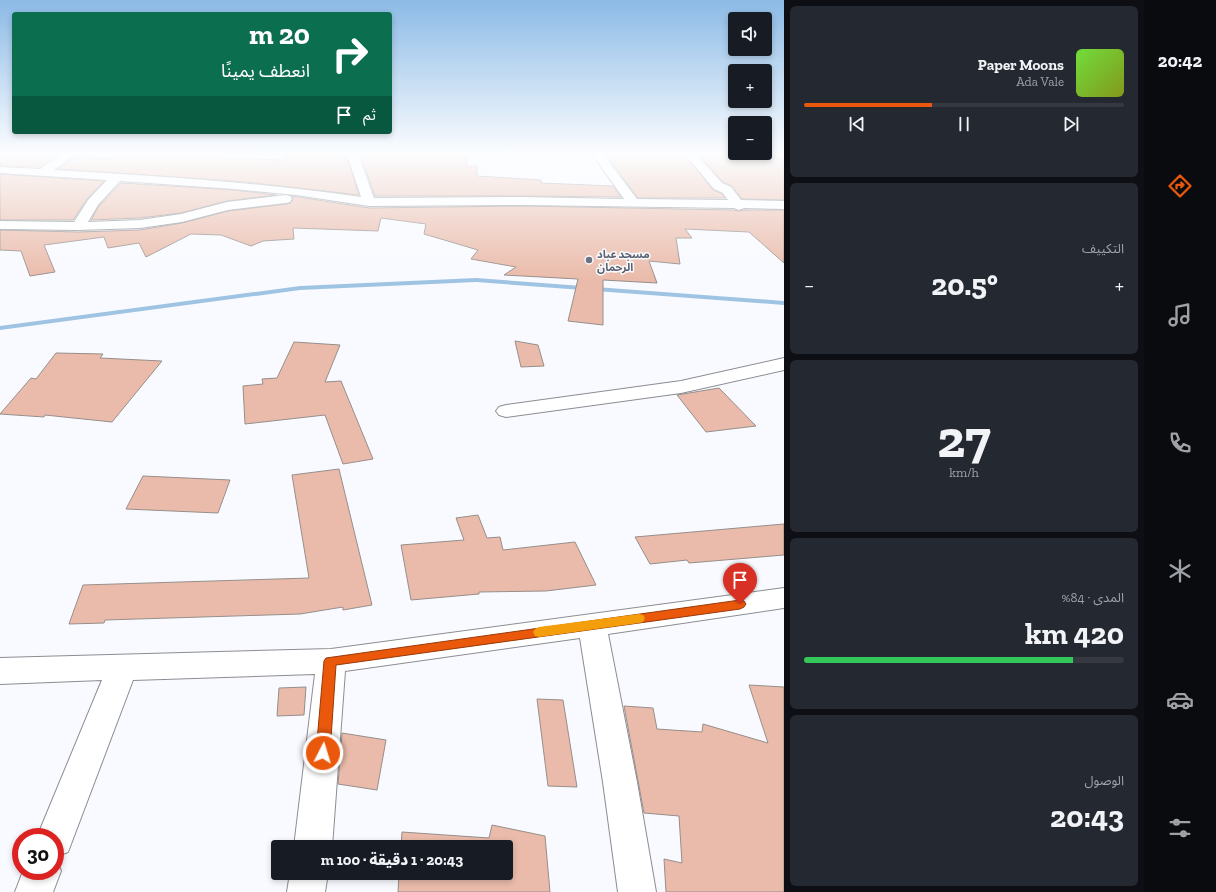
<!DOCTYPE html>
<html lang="ar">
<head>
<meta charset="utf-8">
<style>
	:root { --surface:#171b24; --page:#242831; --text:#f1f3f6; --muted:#9ea1a6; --line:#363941; --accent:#ea580c }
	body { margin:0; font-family:"Zilla Slab","Noto Sans Arabic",serif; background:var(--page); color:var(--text); direction:rtl; height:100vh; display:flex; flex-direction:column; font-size:15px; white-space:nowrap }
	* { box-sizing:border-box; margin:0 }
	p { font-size:13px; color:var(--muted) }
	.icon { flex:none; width:22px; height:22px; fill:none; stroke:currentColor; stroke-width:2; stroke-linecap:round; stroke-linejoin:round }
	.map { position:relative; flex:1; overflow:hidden; direction:ltr }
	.drawer { display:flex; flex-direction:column; gap:6px; padding:6px; background:#0d0f14; width:360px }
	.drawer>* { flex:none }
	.top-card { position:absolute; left:12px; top:12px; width:380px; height:122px; border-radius:4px; box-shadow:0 2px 6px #0003; direction:rtl; background:#0b6e4f; color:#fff; overflow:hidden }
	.tools { position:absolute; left:728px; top:12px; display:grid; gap:8px }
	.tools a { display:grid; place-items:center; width:44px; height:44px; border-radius:4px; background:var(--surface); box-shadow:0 2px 6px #0003; font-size:20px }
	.speed { position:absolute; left:12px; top:828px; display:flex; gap:8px; font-size:20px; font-weight:700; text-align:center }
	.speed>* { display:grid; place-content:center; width:52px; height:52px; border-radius:50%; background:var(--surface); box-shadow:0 2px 6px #0003; line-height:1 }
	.speed .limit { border:6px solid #d22; background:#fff; color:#111 }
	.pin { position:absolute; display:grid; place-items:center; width:34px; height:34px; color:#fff; margin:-41px -17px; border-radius:50% 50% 50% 0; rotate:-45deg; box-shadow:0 0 4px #0007 }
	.pin .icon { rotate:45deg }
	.me { position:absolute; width:44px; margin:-22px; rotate:5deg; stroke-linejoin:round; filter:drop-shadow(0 0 3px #0008) }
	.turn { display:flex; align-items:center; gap:14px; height:84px; padding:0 16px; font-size:18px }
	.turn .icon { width:52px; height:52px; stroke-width:2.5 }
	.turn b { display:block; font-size:28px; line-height:34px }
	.then { display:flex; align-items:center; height:38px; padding:0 16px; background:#0003; gap:8px; font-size:15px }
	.big { font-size:30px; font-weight:800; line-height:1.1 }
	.drawer .tile { flex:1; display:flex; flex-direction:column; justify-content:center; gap:6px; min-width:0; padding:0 14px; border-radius:6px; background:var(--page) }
	.drawer .dial { align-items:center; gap:0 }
	.dial b { font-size:52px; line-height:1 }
	.song { display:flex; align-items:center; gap:12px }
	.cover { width:48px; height:48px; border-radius:6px; background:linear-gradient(135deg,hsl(100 70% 55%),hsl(70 70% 35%)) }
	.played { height:4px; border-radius:2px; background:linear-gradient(90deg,var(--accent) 40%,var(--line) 40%) }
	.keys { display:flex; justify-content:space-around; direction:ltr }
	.heat { display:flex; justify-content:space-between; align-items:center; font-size:22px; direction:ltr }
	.charge { height:6px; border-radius:3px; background:linear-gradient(90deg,#34c759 84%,var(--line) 0) }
	.trip { position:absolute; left:271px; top:840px; width:242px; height:40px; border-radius:4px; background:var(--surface); box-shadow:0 2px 6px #0003; font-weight:800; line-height:40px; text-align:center; direction:rtl }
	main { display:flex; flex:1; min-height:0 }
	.menu { display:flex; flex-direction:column; width:72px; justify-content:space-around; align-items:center; background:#090b0e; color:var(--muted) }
	.menu .icon { width:28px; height:28px }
	.menu .active { color:var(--accent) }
	.menu b { font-size:18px; color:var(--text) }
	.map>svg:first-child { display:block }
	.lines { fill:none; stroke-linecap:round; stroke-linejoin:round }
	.stream { fill:#9fc4e3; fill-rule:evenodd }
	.building { fill:#eabbaa; stroke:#968e8b }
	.street-casing { stroke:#8c8d93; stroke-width:2 }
	.street { fill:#fff; fill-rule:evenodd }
	.route { fill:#ea580c; stroke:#983908 }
	.slow { fill:#f59e0b }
	.worship-dot { fill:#6b7280; stroke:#f9faff; stroke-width:1.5 }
	.labels { text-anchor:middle; stroke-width:3; stroke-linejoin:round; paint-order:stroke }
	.far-worship-label { font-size:11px; font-weight:bold; fill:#5b616d; stroke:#f9faff; text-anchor:start }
</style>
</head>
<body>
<main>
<nav class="menu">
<b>20:42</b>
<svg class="icon active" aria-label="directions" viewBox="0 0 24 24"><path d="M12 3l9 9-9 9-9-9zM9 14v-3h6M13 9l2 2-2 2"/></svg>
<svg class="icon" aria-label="music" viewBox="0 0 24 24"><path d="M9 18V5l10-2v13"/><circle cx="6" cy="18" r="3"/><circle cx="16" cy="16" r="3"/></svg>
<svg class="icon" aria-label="phone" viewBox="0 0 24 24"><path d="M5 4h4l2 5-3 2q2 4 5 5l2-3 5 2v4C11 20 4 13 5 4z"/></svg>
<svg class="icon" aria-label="climate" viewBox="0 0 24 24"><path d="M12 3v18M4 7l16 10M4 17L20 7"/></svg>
<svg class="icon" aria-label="car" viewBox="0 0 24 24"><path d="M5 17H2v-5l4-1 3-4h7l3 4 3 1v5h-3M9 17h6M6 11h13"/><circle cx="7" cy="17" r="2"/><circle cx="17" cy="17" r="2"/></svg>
<svg class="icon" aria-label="filters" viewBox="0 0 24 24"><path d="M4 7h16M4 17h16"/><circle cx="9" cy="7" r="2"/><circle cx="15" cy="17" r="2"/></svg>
</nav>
<section class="drawer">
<div class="tile">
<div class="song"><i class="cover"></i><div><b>Paper Moons</b><p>Ada Vale</p></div></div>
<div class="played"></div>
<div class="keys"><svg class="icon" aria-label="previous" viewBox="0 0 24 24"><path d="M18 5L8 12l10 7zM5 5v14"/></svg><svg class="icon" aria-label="pause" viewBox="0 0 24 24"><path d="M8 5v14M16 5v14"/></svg><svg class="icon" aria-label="next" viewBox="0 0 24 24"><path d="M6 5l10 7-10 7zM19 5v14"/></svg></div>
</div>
<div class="tile"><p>التكييف</p>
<div class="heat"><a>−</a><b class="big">20.5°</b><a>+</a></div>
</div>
<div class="tile dial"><b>27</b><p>km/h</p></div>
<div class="tile"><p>المدى · 84%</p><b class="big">420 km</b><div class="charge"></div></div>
<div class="tile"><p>الوصول</p><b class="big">20:43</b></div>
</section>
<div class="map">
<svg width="784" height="892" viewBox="0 0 784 892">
	<rect width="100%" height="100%" fill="#f9faff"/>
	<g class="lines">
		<path class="stream" d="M476,278L784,301V305L476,282L300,290L0,330V326L300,286Z"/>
	</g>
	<path class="building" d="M0,154H33L58,155L40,167L0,166Z
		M124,154H226L222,158L282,160L287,154H346L359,195L246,182L58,169L76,156L111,158L114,155Z
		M360,154H466L467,166H477V176L541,180V183L613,186L621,197L522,196H375Z
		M631,154H684L713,190L722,194L725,198H638L609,159H612L609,155Z
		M698,154H773L784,160V200L742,199L732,186L723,182Z
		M0,174L104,181L87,199L73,220H0Z
		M121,183L234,190L276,195L227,201L181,213L140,218L91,220L99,206Z
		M292,196L369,208L522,206L734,210L738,211L744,210H784V263L749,232L685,229L692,238H676L680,264L649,261L657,283L603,280V325L568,321L578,279L504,275L516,267L471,259L478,250L424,234L426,224L381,218L378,231L293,228L294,239L263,241L251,246L221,235L191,234L146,257L139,243L108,248L104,237L44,245L55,272L30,276L21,251L0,250V230L78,232L140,230L182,223L228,211L286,204L290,203L293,200Z
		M515,341L538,345L544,366L521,367Z
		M294,342L340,345L325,382L341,381L373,459L343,464L325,415L245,424L243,386L263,384L262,379L277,378Z
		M56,353L103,354L100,358L162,361L112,422L45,415L44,417L0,414L31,378L36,379Z
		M719,388L756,426L706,432L677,395Z
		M339,469L372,605L343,610V607L300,614L105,620L104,623L69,624L83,585L309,578L292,475Z
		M143,476L230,480L218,513L126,509Z
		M478,515L487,538L500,537L503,550L575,542L596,585L546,591L479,592V594L411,600L401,545L464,540L456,518Z
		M784,524V555L689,563L687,560L650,564L635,537Z
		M749,685L784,687V892H666L664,859L682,863L679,816L644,813L624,706L653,708L657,729L702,732L703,724L768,743Z
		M306,687L304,715L277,716L279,688Z
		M537,699L563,700L577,787L548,786Z
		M342,733L386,740L377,790L338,784Z
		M492,825L545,836L550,892H398L399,873H506V847H401L402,832L489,838Z"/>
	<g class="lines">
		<defs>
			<path id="street" d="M63,154H76L54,170C157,176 259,182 361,197L347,154H358L374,198L522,197L624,199L592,154H603L637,199L728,200L723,193L714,189L685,154H696L722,183L731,187L741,200L784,201V209L744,208L739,210L734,208L522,205L369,206L296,195L234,189L120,181L98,205L88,222L140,220L181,214L227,202L286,195L290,196L292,199L290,202L286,203L228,210L182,222L140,228L78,230L0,229V221L74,222L88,200L107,180L0,173V167L40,169Z
				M784,358V370L681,393L506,417L499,415L496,411L499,407L506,405L681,381Z
				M784,588V608L608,634L637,782L656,892H618L603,782L580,638L345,671L332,847H294L315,674L133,680L68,852L55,857V837H37L102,680L0,684V658L331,649Z
				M55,857L61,871L53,892H15L23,871H55Z
				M290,873H328L325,892H287Z"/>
		</defs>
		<use href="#street" class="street-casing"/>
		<use href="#street" class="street"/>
	</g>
	<linearGradient id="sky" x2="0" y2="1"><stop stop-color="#8bbae6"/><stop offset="0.55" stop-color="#fcfdff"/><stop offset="1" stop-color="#fcfdff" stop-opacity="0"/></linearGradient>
	<rect width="784" height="279" fill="url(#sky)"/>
	<path class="route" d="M740,600L744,601L746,604L744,607L740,609L336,665L330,753L328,758L323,760L318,758L316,753L324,661L326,658Z"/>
	<path class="slow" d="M639,614L643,615L645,618L643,622L639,623L539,637L535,636L533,632L535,629L539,627Z"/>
	<circle class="worship-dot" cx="589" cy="260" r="4"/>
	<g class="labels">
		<g class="far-worship-label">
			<text x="597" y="258">مسجد عباد<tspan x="597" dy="13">الرحمان</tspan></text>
		</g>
	</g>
</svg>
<div class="tools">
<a><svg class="icon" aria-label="sound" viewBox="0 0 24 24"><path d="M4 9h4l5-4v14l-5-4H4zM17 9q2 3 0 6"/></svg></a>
<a>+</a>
<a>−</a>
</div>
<div class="speed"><div class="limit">30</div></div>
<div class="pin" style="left:740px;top:604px;background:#d93025"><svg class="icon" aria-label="arrive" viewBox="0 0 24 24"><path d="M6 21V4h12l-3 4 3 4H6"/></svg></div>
<svg class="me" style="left:323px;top:753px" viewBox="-20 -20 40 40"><circle r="17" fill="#ea580c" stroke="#fff" stroke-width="3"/><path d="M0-11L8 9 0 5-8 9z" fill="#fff"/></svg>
<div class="trip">20:43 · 1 دقيقة · 100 m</div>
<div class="top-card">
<div class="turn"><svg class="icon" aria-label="right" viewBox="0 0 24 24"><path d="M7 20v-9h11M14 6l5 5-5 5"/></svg><div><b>20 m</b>انعطف يمينًا</div></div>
<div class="then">ثم<svg class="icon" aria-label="arrive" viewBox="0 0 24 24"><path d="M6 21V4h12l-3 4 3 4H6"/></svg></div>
</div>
</div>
</main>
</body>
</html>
